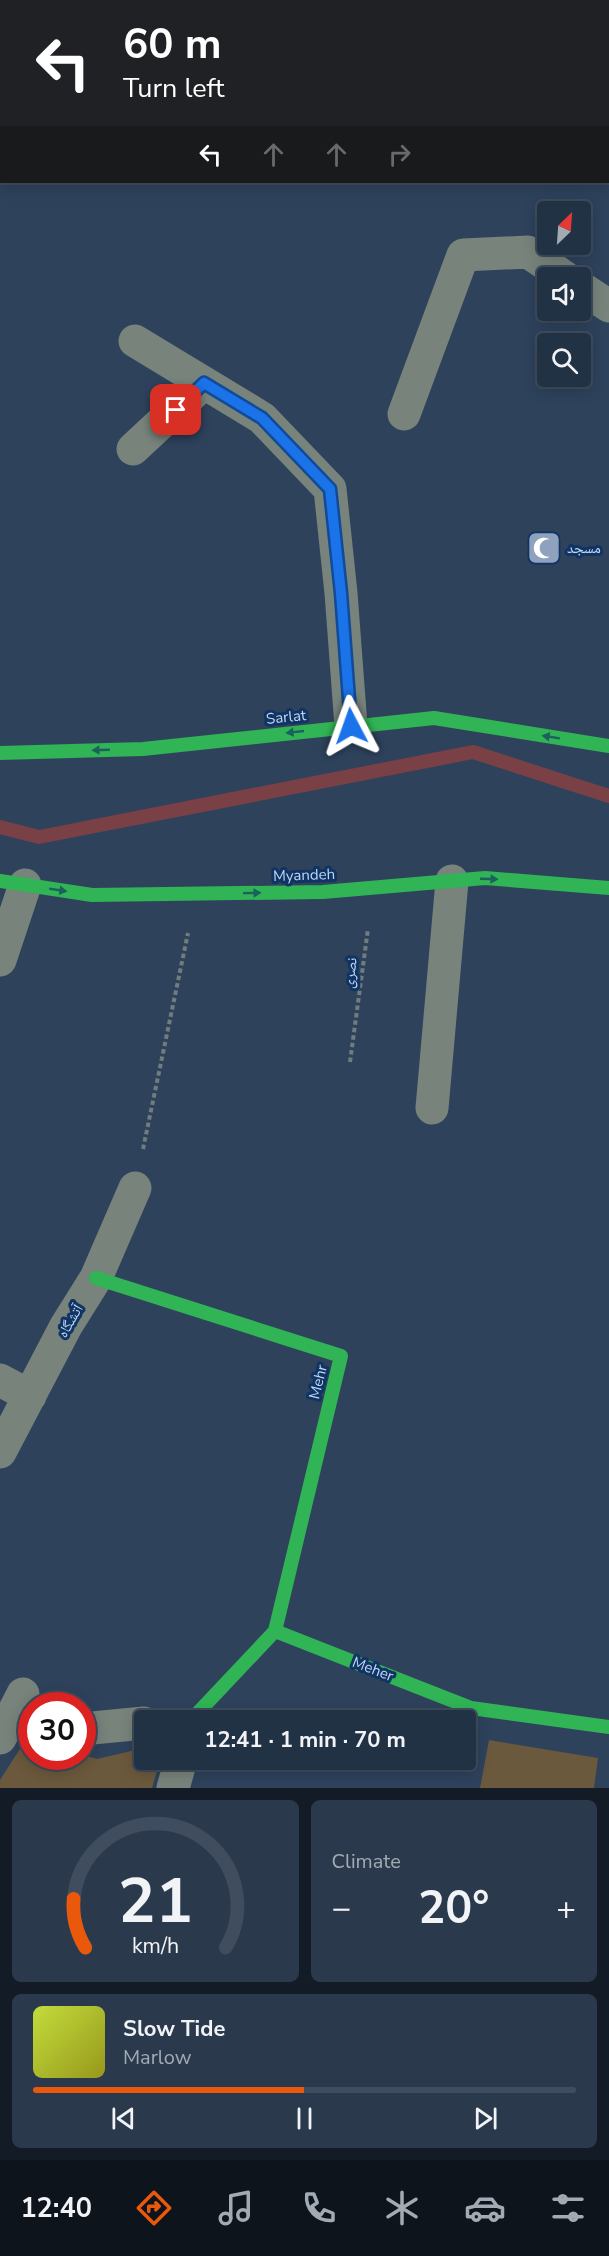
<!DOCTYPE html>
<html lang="en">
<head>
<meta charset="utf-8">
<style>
	:root { --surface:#223245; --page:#2a3a4c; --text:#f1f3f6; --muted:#a2aab3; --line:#3f4d5e; --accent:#ea580c }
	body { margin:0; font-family:"Nunito Sans","Noto Naskh Arabic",sans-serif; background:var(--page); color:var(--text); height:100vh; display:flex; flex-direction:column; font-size:22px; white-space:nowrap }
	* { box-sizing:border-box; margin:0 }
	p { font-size:20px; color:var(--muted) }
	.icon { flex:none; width:33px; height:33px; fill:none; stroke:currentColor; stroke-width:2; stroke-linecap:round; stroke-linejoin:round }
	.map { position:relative; height:1788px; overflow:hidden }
	.panel { display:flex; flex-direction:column; gap:12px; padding:12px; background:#131c26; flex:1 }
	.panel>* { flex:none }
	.top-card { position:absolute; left:0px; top:0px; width:609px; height:183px; box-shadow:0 3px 15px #0003,0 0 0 2px var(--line); background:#202124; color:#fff; overflow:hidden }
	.needle { width:39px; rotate:25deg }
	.controls { position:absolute; left:537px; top:201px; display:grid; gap:12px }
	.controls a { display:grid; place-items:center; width:54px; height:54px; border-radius:6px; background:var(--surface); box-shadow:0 3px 15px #0003,0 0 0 2px var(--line); font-size:30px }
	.speed { position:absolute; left:18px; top:1692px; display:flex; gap:12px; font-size:30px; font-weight:700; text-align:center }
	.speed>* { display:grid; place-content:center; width:78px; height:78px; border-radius:50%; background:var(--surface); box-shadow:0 3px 15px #0003,0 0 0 2px var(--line); line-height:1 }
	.speed .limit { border:9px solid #d22; background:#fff; color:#111 }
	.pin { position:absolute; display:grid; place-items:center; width:51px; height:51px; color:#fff; margin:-26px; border-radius:12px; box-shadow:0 3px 9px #0006 }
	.me { position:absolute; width:66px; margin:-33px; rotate:356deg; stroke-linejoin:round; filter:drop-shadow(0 0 4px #0008) }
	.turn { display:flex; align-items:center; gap:21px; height:126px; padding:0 24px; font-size:27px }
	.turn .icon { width:78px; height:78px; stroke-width:2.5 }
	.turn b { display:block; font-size:42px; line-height:51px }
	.lanes { display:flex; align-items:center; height:57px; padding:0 24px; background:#0003; justify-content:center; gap:30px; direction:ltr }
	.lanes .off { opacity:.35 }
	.big { font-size:45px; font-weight:700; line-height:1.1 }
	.panel .card { flex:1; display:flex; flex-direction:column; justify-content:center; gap:9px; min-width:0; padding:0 21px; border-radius:9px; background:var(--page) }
	.panel .dial { align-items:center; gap:0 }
	.dial svg { height:156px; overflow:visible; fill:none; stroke:var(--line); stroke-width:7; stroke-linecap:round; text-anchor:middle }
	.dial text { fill:var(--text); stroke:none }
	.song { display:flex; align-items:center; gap:18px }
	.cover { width:72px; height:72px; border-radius:9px; background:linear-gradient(135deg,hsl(70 70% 55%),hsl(60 70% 35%)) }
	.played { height:6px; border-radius:3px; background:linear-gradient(90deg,var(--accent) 50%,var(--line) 50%) }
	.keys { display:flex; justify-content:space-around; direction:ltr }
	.heat { display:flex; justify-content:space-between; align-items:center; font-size:33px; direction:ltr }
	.panel .tiles { flex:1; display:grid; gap:12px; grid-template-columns:1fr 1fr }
	.card:last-child { grid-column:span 2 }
	.trip { position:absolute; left:134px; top:1710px; width:342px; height:60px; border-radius:6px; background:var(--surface); box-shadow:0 3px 15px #0003,0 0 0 2px var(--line); font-weight:700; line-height:60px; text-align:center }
	.menu { display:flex; height:96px; justify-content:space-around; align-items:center; background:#0e141c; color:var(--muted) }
	.menu .icon { width:42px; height:42px }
	.menu .selected { color:var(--accent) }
	.menu b { font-size:27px; color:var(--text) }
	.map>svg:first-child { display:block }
	.green { fill:#6b593d }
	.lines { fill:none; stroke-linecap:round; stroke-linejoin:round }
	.stream { stroke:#794046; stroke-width:14 }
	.path { stroke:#707d7e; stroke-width:4; stroke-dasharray:4.5 3; stroke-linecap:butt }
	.street { stroke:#77837b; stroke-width:33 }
	.fast { stroke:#30b455; stroke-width:14 }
	.oneway { fill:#1b615e }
	.route-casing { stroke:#114b97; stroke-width:15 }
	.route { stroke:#1a73e8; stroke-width:10 }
	.labels { text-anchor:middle; stroke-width:6; stroke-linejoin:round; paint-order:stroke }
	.poi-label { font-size:15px; fill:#c1d6f3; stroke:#103463; text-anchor:start }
	.street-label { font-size:15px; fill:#c1d6f3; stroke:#103463 }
</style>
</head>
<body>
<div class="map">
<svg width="609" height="1788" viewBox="0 0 609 1788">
	<rect width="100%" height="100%" fill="#2e425c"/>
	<path class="green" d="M489,1740L598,1758L594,1788H480Z
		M25,1741L31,1743L32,1756L83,1755L97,1759L144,1748V1760H160L152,1788H0V1780Z"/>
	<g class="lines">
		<path class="stream" d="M0,827L39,837L473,752L609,796"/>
		<path class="path" d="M350,1062L368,929
			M143,1149L188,933"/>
		<path class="street" d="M189,0L190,2
			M582,0L584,2
			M18,2L19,0
			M608,7L609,5
			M0,29L2,27
			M580,287L609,306
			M135,341L262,418L330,489L341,593L351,726
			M404,414L463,255L528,252L566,278
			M133,449L204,383
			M0,960L25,885
			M432,1108L452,881
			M0,1380L30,1396
			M0,1452L66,1326L96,1278L135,1188
			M82,1729L144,1723
			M0,1738L23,1694
			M173,1788L181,1760"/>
		<path class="fast" d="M0,753L143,749L434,718L609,746
			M0,881L92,895L323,892L485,878L609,888
			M96,1278L341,1356L275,1631
			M173,1720L192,1719L275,1631L471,1708L609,1727"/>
	</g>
	<defs><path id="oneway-solid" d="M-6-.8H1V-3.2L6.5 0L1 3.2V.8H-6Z" transform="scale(1.5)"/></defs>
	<g class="oneway">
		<use href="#oneway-solid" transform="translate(295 732) rotate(174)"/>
		<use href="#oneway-solid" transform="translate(551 737) rotate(-171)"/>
		<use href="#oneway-solid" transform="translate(101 750) rotate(178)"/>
		<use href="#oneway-solid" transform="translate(489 879) rotate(2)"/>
		<use href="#oneway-solid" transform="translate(58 890) rotate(9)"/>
		<use href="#oneway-solid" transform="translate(252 893) rotate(-1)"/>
	</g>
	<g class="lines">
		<defs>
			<path id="route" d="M176,410L204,383L262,418L330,489L341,593L351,726"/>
		</defs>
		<use href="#route" class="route-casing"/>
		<use href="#route" class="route"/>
	</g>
	<defs>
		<symbol id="mosque-square" viewBox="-11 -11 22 22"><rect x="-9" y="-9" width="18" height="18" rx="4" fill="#8ea2be" stroke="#103463"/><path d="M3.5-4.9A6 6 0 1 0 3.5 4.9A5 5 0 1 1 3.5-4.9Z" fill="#fff"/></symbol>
	</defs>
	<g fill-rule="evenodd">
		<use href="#mosque-square" x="525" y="529" width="38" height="38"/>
	</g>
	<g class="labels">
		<g class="poi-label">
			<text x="567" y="553">مسجد</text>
		</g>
		<g class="street-label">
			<text transform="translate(286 717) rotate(-6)" y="5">Sarlat</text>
			<text transform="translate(304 875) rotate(-2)" y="5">Myandeh</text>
			<text transform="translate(350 973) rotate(-83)" y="5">نصری</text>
			<text transform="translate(70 1321) rotate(-60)" y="5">آتشگاه</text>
			<text transform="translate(318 1382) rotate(-76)" y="5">Mehr</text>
			<text transform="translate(373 1669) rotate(21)" y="5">Meher</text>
		</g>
	</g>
</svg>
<div class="controls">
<a><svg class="needle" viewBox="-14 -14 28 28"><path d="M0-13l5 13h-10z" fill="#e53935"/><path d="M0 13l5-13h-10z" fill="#a2aab3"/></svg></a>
<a><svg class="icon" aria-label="sound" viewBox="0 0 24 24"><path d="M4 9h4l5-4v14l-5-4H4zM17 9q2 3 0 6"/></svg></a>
<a><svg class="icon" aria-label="search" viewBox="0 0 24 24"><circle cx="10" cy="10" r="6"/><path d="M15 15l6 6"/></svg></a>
</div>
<div class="speed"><div class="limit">30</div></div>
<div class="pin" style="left:176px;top:410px;background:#d93025"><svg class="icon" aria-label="arrive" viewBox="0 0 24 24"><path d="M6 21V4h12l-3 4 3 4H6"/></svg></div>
<svg class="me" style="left:351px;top:726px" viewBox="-20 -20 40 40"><path d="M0-17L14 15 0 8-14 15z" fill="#1a73e8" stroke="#fff" stroke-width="4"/></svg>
<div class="trip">12:41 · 1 min · 70 m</div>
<div class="top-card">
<div class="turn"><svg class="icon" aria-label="left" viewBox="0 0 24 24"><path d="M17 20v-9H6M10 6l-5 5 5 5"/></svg><div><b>60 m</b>Turn left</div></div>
<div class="lanes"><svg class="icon" aria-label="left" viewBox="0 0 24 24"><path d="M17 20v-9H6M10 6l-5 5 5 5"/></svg><svg class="icon off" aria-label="ahead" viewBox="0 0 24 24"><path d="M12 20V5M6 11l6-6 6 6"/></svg><svg class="icon off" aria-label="ahead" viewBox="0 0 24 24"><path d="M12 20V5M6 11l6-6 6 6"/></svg><svg class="icon off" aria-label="right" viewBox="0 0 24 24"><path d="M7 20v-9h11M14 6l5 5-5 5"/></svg></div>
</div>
</div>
<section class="panel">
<div class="tiles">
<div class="card dial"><svg viewBox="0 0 100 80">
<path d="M14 69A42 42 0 1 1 86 69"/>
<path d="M14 69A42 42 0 0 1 8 44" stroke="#ea580c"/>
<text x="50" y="56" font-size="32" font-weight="700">21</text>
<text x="50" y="72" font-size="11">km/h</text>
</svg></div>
<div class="card"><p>Climate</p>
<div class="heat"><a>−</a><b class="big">20°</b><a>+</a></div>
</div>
<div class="card">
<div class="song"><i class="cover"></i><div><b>Slow Tide</b><p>Marlow</p></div></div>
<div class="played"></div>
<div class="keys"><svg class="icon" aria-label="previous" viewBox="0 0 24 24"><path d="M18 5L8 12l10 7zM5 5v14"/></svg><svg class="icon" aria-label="pause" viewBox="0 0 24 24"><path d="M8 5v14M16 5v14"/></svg><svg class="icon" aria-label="next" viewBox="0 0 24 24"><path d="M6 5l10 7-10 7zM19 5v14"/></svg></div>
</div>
</div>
</section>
<nav class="menu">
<b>12:40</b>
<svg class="icon selected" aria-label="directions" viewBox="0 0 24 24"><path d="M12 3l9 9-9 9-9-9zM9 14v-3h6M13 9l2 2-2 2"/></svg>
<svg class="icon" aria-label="music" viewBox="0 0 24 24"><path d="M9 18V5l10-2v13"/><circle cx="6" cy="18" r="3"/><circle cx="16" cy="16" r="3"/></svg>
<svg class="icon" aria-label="phone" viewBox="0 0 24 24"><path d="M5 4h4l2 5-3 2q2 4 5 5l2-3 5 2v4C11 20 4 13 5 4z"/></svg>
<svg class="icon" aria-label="climate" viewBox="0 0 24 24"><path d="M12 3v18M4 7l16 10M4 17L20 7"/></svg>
<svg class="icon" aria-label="car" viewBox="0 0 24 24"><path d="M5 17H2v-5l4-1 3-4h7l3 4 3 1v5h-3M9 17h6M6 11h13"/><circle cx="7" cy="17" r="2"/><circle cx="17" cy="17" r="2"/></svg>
<svg class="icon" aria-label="filters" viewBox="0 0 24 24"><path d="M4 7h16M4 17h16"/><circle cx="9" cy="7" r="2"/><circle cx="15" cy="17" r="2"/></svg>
</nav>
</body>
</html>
